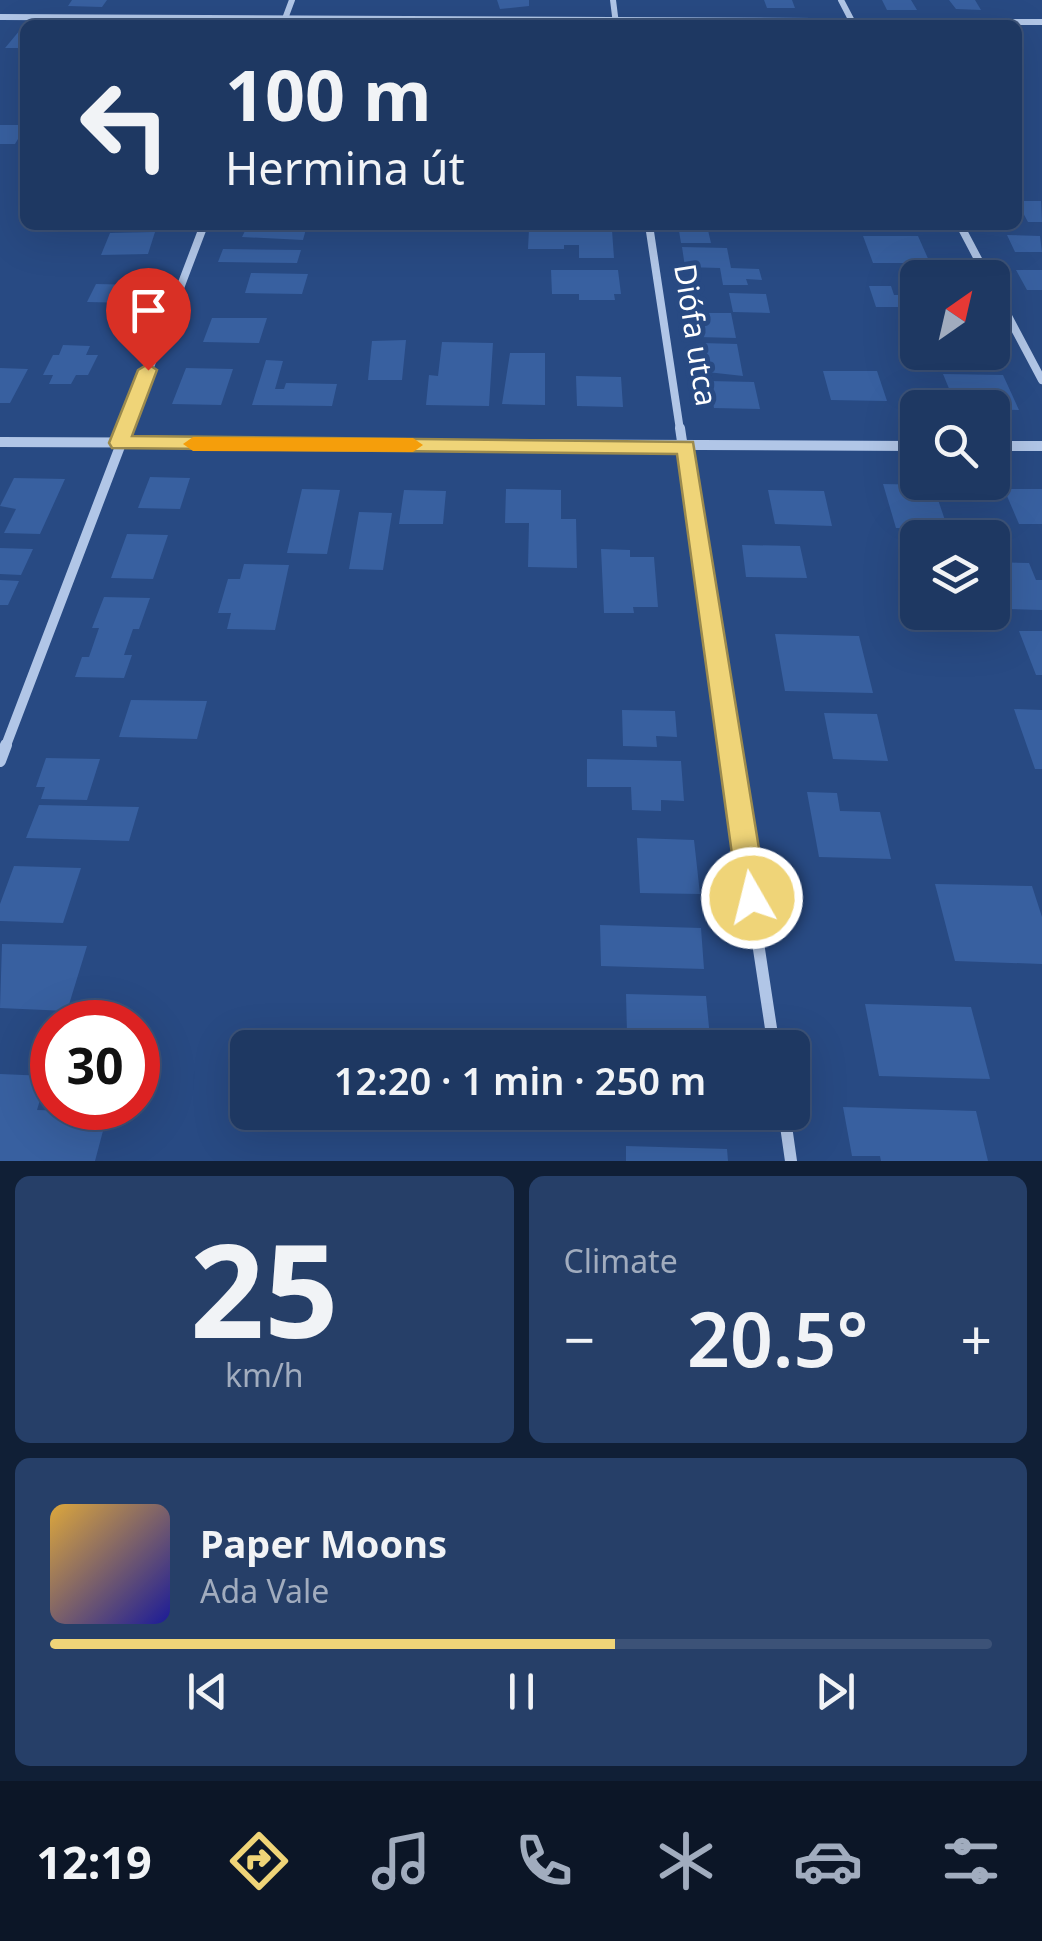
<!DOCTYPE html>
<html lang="en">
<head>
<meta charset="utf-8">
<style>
	:root { --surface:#1e3862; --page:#263f68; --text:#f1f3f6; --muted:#a1acbe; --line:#3c5277; --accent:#efd478 }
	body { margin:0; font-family:"Noto Sans",sans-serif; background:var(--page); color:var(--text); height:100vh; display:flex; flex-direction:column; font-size:38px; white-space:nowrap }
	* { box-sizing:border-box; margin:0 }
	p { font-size:32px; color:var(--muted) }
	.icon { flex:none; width:55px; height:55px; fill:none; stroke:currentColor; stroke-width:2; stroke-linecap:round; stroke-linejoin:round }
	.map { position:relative; height:1161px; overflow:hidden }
	.side { display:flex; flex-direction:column; gap:15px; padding:15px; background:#101f36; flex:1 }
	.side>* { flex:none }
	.banner { position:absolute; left:20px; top:20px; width:1002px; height:210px; border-radius:15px; box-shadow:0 10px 40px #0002,0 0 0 2px var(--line); background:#1e3862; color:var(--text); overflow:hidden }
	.needle { width:65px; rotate:34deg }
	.tools { position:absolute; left:900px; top:260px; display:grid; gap:20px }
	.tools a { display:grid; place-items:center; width:110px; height:110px; border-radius:15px; background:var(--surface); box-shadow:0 10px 40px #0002,0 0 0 2px var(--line); font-size:50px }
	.speed { position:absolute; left:30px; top:1000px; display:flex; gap:20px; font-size:50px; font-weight:700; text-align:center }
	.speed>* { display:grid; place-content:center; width:130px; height:130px; border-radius:50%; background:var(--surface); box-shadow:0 10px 40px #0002,0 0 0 2px var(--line); line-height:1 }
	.speed .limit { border:15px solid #d22; background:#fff; color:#111 }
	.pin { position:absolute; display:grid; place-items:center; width:85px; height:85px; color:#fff; margin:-102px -42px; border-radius:50% 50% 50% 0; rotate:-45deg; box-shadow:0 0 10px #0007 }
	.pin .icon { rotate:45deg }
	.me { position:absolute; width:110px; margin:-55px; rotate:352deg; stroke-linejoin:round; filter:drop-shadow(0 0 8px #0008) }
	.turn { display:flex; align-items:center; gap:35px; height:210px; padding:0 40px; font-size:45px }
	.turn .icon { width:130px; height:130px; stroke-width:2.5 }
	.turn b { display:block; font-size:70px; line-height:85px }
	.big { font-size:75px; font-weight:600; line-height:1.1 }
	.side .card { flex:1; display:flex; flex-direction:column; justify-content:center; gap:15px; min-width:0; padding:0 35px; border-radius:15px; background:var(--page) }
	.side .dial { align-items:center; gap:0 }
	.dial b { font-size:130px; line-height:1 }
	.song { display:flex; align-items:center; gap:30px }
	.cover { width:120px; height:120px; border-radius:15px; background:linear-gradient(135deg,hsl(40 70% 55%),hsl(240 70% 35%)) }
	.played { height:10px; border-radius:5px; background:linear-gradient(90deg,var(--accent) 60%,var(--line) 60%) }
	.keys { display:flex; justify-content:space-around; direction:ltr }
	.heat { display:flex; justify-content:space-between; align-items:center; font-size:55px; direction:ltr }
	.side .tiles { flex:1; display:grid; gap:15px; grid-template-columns:1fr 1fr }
	.card:last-child { grid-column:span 2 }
	.trip { position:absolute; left:230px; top:1030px; width:580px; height:100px; border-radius:15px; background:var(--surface); box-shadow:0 10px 40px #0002,0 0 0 2px var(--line); font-weight:600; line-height:100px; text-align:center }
	.dock { display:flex; height:160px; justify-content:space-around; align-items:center; background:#0c1627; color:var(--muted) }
	.dock .icon { width:70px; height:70px }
	.dock .active { color:var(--accent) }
	.dock b { font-size:45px; color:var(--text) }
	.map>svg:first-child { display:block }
	.building { fill:#3860a0 }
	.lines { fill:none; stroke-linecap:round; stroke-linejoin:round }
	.minor-far3 { stroke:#b1c6e7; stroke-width:6 }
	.minor-far2 { stroke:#b1c6e7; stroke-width:8 }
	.minor-far1 { stroke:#b1c6e7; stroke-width:10 }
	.minor { stroke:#b1c6e7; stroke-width:12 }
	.route { fill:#efd478; stroke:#9b8a4e; stroke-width:2.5 }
	.slow { fill:#f59e0b }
	.labels { text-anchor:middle; stroke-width:10; stroke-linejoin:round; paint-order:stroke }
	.street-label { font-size:30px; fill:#fff; stroke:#284a83 }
</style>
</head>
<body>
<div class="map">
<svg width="1042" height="1161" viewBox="0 0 1042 1161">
	<rect width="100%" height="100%" fill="#284a83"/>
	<path class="building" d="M72,0H107L102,7L68,6Z
		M497,0H529V6L500,9Z
		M764,0H792L795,8H767Z
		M882,0H911L917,10H887Z
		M949,0H975L981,10L956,9Z
		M20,30H25V48H5Z
		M0,125H25V127L15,144H0Z
		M1018,201H1041L1042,222H1028L1022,211H1018Z
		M678,225L707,226L711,243H681Z
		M247,227L306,229L303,240L242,237Z
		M529,229L612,230L614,258H579V245H564V249H528Z
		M155,232L148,254L101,255L110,233Z
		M1007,235L1040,236L1042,252H1015Z
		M863,236H918L930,263H873Z
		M682,247L727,248L731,268L759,269L762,280L746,279L748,285H723L720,268L685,267Z
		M223,249L301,250L297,263L218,262Z
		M909,269H950L954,278H918L917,289Z
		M551,270H618L621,294H614L615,300H579V294H552Z
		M1016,270H1042V290H1027Z
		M251,273L308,274L302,294L245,293Z
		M96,284L142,285L133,303L87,302Z
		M869,286H891L894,295H918V307H876Z
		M729,293L766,294L770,313L733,312Z
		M695,313H731L736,338L698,337Z
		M212,318H267L259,343L203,342Z
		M406,340L402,380H368L372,341Z
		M442,342L493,343L489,406L426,405L429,375L438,376Z
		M702,343L737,344L743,376L707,372Z
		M63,345L90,346L86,355H98L88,375H76L71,384H49L53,375H43L53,355H59Z
		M510,353H545V405L502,404Z
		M266,360L283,361L275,389H284L286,383L337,384L332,406L252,405Z
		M0,368L28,369L10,403H0Z
		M186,368L233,369L221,405L172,404Z
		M823,371H877L887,401L831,400Z
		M943,374L1003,375L1019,410L957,408Z
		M576,376L621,377L623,407L577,406Z
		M709,381L754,382L760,409L714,408Z
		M150,477L190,478L180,509L138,508Z
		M14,478L65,479L40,534L4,533L16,509L0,506Z
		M883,484L933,485L948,529L896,528Z
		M302,489L340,490L327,554L287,553Z
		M506,489L561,490V519H576L577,568L528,567L529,523H505Z
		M1004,489H1042V524H1019Z
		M404,490L446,491L443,524H399Z
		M768,490L824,491L832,526L775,524Z
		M359,512L392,513L383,570L349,569Z
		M127,534L168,535L153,579L111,578Z
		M742,545L800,546L807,578L746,577Z
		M0,548L33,549L21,575L0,574Z
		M601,549L630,550V557H654L658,607H633L634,613H604Z
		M992,562L1029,563L1036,580H1042V610L1007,609Z
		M244,564L289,565L275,630L227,629L231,613H218L228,579H240Z
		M0,580L19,581L8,605H0Z
		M104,597L150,598L139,629H133L124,655H132L124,678L75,677L82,657H89L99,628H92Z
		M1019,631H1042V675H1036Z
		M775,634L859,636L873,693L785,691Z
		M131,700L207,701L197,739L119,737Z
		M1014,709L1042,710V769H1035Z
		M622,710L675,711L677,737L656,736L657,747L623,746Z
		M824,713L877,714L888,761L833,759Z
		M46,758L100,759L87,800L41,799L45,787H36Z
		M587,759L681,761L684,801L661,800V811L632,810L631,787H587Z
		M807,792L837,793L840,811L880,812L891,859L819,857Z
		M39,805L139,807L129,841L26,838Z
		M637,838L694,840L700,894L640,893Z
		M14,866L81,868L63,923L0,921V904Z
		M935,884L1032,886L1042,917V964L955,961Z
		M600,925L701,928L704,969L601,966Z
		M2,944L87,946L67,1011L0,1008Z
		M626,994L706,996L711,1048H658L657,1034L627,1033Z
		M865,1004L971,1007L990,1079L879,1076Z
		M0,1074L47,1076L37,1110L108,1112L95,1161H0Z
		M843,1107L976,1111L988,1161H881L880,1156H852Z
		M469,1112H611V1123L469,1119Z
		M626,1146L727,1149L728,1161H626Z"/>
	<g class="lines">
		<path class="minor-far3" d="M613,0L616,24
			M841,0L854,25
			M0,17L1042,22
			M283,24L292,0"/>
		<path class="minor-far2" d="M649,225L680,430
			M960,225L988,278
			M992,286L1042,380
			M126,430L204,225"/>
		<path class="minor-far1" d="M680,428L728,748
			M0,442L918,446
			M992,446H1042
			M5,748L127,428"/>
		<path class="minor" d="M728,745L774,1048
			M0,761L6,745
			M784,1112L791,1161"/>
	</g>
	<path class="route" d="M148,364L157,370L132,436L693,442L767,898L762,908L752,912L742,908L738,898L677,454L112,448L109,443L138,370Z"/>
	<path class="slow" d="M193,437L413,438L423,445L413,452L193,451L183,444Z"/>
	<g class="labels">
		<g class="street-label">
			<text transform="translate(695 335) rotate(81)" y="10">Diófa utca</text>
		</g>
	</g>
</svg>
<div class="tools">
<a><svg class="needle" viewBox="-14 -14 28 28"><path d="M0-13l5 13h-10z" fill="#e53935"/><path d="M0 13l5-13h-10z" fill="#a1acbe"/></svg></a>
<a><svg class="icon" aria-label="search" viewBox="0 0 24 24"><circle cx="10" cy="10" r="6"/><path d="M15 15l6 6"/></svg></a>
<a><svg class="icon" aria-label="layers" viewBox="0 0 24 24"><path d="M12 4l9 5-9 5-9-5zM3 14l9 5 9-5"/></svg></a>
</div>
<div class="speed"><div class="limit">30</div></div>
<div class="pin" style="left:148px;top:370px;background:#d93025"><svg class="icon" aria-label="arrive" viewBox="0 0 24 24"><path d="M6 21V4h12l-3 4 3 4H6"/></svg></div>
<svg class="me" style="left:752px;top:898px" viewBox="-20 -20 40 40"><circle r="17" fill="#efd478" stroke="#fff" stroke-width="3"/><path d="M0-11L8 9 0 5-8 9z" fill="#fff"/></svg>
<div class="trip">12:20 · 1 min · 250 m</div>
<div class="banner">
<div class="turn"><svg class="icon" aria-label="left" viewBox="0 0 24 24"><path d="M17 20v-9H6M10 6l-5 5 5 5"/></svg><div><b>100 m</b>Hermina út</div></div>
</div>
</div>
<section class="side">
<div class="tiles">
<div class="card dial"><b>25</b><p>km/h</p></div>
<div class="card"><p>Climate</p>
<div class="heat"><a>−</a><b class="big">20.5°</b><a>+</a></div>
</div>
<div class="card">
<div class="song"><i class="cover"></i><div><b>Paper Moons</b><p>Ada Vale</p></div></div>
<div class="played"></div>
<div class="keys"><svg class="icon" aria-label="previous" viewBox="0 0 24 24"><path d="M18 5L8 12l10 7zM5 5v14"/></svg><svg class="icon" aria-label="pause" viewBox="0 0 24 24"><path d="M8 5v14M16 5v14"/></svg><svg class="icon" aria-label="next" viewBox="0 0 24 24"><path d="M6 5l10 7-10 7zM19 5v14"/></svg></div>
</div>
</div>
</section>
<nav class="dock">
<b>12:19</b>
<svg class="icon active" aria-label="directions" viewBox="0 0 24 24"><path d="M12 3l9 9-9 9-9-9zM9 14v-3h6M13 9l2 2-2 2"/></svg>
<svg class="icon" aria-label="music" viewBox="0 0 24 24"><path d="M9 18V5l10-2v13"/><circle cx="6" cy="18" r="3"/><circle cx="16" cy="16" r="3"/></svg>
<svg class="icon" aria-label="phone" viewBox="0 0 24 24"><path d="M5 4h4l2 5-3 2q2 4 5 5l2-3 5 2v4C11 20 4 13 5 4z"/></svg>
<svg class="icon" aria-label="climate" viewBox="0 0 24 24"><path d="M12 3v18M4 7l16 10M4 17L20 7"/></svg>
<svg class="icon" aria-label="car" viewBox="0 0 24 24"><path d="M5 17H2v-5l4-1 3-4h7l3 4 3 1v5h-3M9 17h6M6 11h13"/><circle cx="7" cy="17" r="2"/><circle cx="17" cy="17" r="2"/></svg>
<svg class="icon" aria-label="filters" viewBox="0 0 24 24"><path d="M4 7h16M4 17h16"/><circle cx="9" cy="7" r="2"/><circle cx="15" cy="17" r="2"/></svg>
</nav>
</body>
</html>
